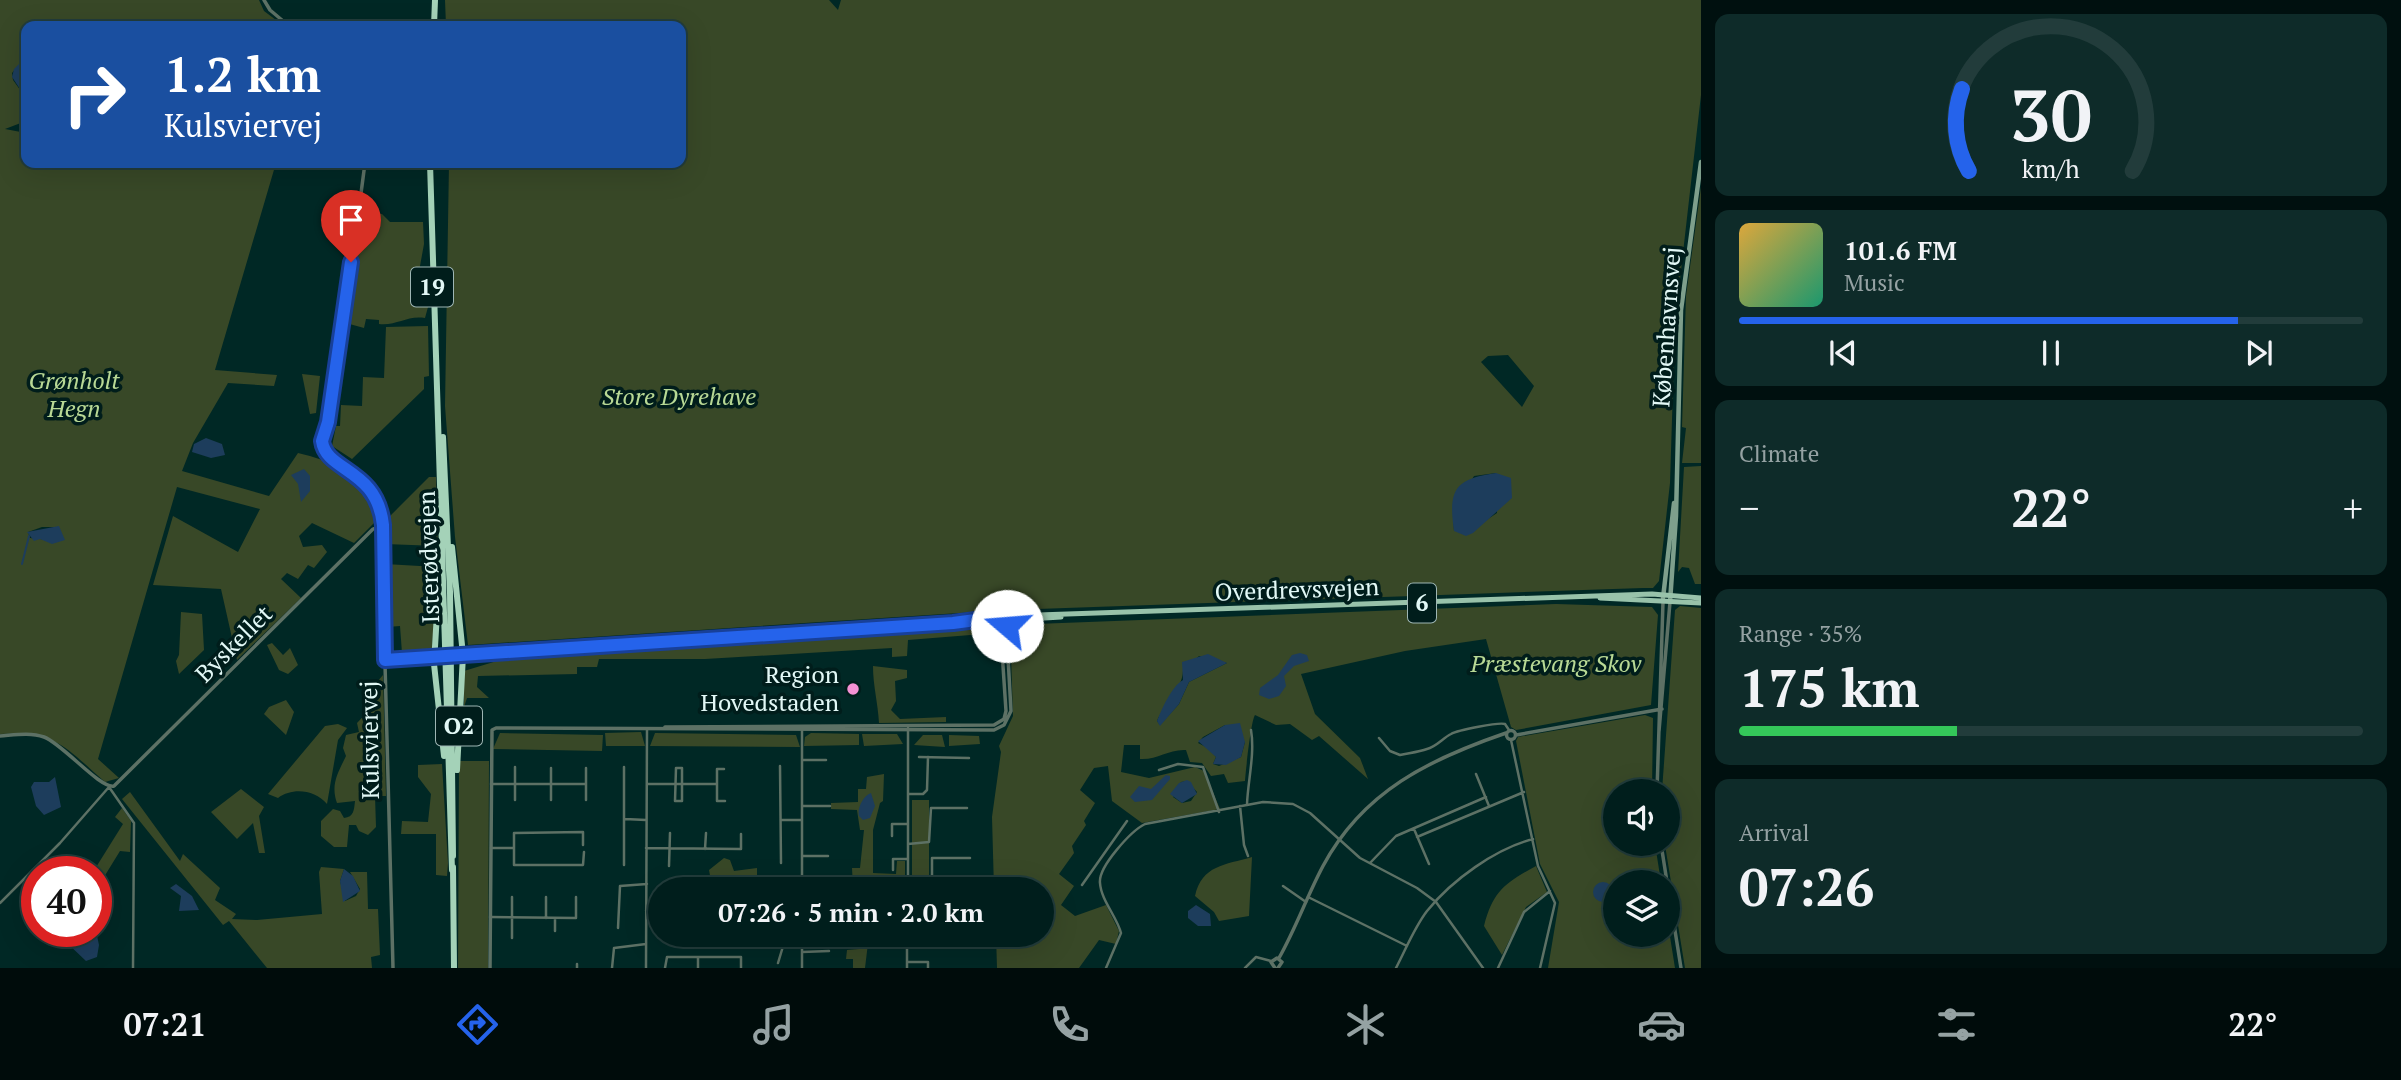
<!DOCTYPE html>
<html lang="en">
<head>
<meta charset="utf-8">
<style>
	:root { --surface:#001e1c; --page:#0e2b29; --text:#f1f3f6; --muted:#95a2a3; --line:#223c3b; --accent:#2563eb }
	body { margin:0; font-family:"PT Serif",serif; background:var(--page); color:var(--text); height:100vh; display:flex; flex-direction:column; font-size:26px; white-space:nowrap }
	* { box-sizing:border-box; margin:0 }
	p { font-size:23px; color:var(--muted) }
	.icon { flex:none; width:38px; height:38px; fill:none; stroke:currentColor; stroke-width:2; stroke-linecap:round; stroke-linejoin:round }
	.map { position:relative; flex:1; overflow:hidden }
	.drawer { display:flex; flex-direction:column; gap:14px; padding:14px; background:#00100f; width:700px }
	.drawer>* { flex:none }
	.banner { position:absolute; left:21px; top:21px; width:665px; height:147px; border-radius:14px; box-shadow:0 7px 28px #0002,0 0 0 2px var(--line); background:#1a4fa0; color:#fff; overflow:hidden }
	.buttons { position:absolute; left:1603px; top:779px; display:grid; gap:14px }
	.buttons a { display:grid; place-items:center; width:77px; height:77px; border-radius:50%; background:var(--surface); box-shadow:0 7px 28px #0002,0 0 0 2px var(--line); font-size:35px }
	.speed { position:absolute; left:21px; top:856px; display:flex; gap:14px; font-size:35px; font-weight:700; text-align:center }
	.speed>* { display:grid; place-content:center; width:91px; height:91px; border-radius:50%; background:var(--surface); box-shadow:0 7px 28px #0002,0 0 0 2px var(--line); line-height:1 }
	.speed .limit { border:10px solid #d22; background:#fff; color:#111 }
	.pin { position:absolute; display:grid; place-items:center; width:60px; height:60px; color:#fff; margin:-72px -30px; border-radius:50% 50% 50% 0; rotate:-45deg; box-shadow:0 0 7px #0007 }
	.pin .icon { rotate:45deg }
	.me { position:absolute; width:77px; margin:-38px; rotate:288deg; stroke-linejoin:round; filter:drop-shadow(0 0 5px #0008) }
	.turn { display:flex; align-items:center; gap:24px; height:147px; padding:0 28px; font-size:32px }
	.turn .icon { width:91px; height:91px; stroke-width:2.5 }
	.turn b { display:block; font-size:49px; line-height:60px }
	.big { font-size:52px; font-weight:700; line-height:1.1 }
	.drawer .tile { flex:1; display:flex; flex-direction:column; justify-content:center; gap:10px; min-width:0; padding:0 24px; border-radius:14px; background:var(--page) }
	.drawer .dial { align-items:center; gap:0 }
	.dial svg { height:182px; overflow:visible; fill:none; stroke:var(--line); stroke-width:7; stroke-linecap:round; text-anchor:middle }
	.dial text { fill:var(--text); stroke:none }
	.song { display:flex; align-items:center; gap:21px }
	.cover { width:84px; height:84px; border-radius:10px; background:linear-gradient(135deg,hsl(40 70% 55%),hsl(160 70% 35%)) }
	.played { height:7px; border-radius:4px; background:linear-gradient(90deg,var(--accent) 80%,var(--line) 80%) }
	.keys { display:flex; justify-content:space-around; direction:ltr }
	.heat { display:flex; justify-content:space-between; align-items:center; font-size:38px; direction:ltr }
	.charge { height:10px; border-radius:5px; background:linear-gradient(90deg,#34c759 35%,var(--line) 0) }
	.trip { position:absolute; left:648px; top:877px; width:406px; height:70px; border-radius:35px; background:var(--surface); box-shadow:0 7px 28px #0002,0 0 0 2px var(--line); font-weight:700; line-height:70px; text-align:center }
	.dock { display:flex; height:112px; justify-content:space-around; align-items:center; background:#000c0b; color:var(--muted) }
	.dock .icon { width:49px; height:49px }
	.dock .selected { color:var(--accent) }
	.dock b { font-size:32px; color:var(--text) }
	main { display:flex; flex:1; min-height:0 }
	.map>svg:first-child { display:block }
	.green { fill:#384827; fill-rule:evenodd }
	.water { fill:#1d3d5c }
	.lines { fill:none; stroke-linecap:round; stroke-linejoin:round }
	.stream { stroke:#1d3d5c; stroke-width:2 }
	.minor { stroke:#5d7165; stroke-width:2.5 }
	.tertiary { stroke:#5d7165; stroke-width:3.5 }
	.secondary { stroke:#7e9f8c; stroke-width:4.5 }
	.primary { stroke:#98c2aa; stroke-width:5 }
	.trunk { stroke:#a4d2b8; stroke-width:6 }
	.primary-bridge { stroke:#98c2aa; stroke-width:5 }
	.route-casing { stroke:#184099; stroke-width:18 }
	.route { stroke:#2563eb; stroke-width:12 }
	.poi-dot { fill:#f491d4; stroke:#001d1b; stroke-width:2.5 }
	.labels { text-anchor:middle; stroke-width:7; stroke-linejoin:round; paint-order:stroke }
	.shield { fill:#001d1b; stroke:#9eb6b4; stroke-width:2 }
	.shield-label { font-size:23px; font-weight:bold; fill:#e2f8f6 }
	.street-label { font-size:24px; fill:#e2f8f6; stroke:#001d1b }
	.park-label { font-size:24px; font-style:italic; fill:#b8d995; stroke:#001d1b }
	.poi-label { font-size:24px; fill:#e2f8f6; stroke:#001d1b; text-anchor:end }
</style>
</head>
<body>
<main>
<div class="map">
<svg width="1701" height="968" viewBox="0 0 1701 968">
	<rect width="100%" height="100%" fill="#002825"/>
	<path class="green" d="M0,0H259L264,11L284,26H26V57L12,73L13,80L26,98V121L5,129L26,133V163H276L215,370L277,375L274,386L228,383L193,443L182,471L269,496L298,453C331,461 378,477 378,519L354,543L312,523L299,536L303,547L322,545L327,552L314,568L308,565L298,579L287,573L281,579L301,598L237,660L221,589L153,585L173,516L238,552L260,509L177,487L98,759L119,778L105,782C66,748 56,730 0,734ZM42,527H54L59,541L30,538L28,532Z
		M445,0H829L838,10L841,0H1701V95L1675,323L1670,483L1659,581L1653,588H1643L1006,610L468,645L455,537L445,406L449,163H681V26H446ZM1508,355L1534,386L1522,407L1481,362L1488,356ZM1496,473L1497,513L1482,523L1454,531L1453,513L1474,476Z
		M1701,187V463H1682L1686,428L1682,427L1686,296Z
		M361,214H382L390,222H423L424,244L418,277L423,303L428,307L425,318C407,315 397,326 379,324V320L366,319L364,328L346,323Z
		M428,326L429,376L424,377V389L352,459L332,446L336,426H340L341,405L362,406L363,377L384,378L386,327Z
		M302,374L320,376L316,413L310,414Z
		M1701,466V584H1695L1689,568L1682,567L1678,572L1684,467Z
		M429,477H436L438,546L385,544V521Z
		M385,564L437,567L432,651L429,652L402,653L400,626L387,627Z
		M1556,604L1652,607L1658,615L1651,705L1516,730L1511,727L1486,639L1405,651L1301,674L1315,714L1360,758L1368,779L1319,736L1312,740L1290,724L1276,725L1255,715C1251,721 1246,768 1245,781L1228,783L1224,774L1211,776L1202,763L1190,762L1186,750C1168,749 1158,760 1140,759V745H1124L1121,772L1149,778L1195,767L1204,771L1220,809L1142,823L1112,801L1108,766L1094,768L1080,790L1095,803L1084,821L1086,825L1072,846L1074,853L1059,874L1074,886L1061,905L1075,916L1106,905L1119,931L1116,944L1099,940L1079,968H997L996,935L1041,934V889H994L992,817L1001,752L999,746L1013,716L1010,625ZM1199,656L1227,663L1189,682L1179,704L1160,725L1157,721C1164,704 1182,690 1183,671ZM1225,725L1245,742L1241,757L1219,766L1213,764L1216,757L1210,749L1198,743L1203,737ZM1187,781L1197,792L1191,801L1182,803L1173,797L1181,782Z
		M1680,606L1701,608V968H1685L1665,845L1668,844V791H1662L1675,610Z
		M181,612L202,614L204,650L179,674L176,661L179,655Z
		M995,627L996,644L983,634L908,640L907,656L892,657V648L705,659H599L597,667H577V674L478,676L477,687L489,698H467L464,707V671L510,657Z
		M272,643L283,655L290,648L298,665L288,674L279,670L267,645Z
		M873,666L907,670V678L895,681L896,701L891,710L900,719L946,717V722L879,723C878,703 873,686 873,666Z
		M383,675L386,796H375L376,827L368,835L359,831L356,825H349L347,847H334L321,836V821L333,809L340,811L344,818C354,817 354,810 355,801L337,803C330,784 339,771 346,756L343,748L346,735L359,732L357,723L374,705L368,699L380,698L377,682Z
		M286,700L294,712L286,735L264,714L269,707Z
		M1645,715L1653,718L1652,791H1615V844H1655L1661,882H1615V934H1668V924L1675,968H1548L1559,902L1540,864L1516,741L1518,737Z
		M338,724L347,728L338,740L327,804C315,790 293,787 278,798L268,794L325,726Z
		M641,732L645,746H606L605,733Z
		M500,733L603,735L602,751L493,749Z
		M655,733L796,735L800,747L650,746Z
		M811,733L859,734V745L804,746L805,737Z
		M862,734H897L903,744L864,746Z
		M923,735H942L945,747L914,745Z
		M949,735L979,736L980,744L949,746Z
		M459,761H489L488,968H458Z
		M442,764L448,863L447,876L436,875V834H401L402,821L428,822L431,794L418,777V765Z
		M884,774L883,801L880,803L873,830V873L896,874L897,861H905V889H853L852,868H860L864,830H860L857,810L831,809V803L858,802V789H866L867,777Z
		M241,789L264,807L259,816L265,853H259L253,823L237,839L211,812Z
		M130,792L180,861L183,854L220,888L215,900L236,914L232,919L257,920L322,914L319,872L321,867L344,869L340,881L345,901L356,896L360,889L350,872H367L368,909H378L380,955L371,957L372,968H267L229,921L223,925L122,799Z
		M912,800H929V889H912Z
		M122,808L131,821L130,852L120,851L96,890V872H93L123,824L115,817Z
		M1252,857L1249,916L1219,921L1214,912L1195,896C1202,865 1225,865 1252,857Z
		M724,858L730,860L734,871L757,868V881H711L709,870Z
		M1536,866L1547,892L1526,907L1502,955L1484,926C1493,891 1505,883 1536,866Z
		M859,935H869L865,968H853V959H846L847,950L859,949Z"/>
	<path class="water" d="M26,57V98L12,77L14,69Z
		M206,438L222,444L225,455L211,458L192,452L194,444Z
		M304,469L310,476V491L301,502L298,484L291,475Z
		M1496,473L1511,478L1512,498L1473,533L1466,536L1454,531C1448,489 1455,479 1496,473Z
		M59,526L65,540L52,544L40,539L34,541L27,532Z
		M1300,653L1307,655L1309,661L1294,666L1284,676L1286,686L1279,696L1269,699L1259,695L1260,688L1278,675L1292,655Z
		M1208,654L1227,663L1189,682L1179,704L1160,726L1157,721C1162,709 1171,687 1183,680L1182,662Z
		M1240,723L1245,742L1241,757L1226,765L1213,764L1216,757L1198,741L1225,725Z
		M1166,775L1170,776V779L1152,800L1135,802L1130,797L1139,786L1151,789Z
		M55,777L61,807L44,815L36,806L31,787L34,782H49Z
		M1187,780L1191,782L1197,794L1182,803L1170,794L1179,783Z
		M871,793L875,806L870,818L863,820L859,816C857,808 863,796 871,793Z
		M344,869L353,876L360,891L343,902L340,881Z
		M1593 892a10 10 0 1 1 20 0a10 10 0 1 1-20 0Z
		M176,884L192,896L199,910L179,911L181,896L170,888Z
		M1196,905L1210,914L1211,926H1198L1188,918V911Z
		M69,931H96L99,945L97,957L86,961L66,942Z"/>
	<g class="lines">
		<path class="stream" d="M22,564L29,536"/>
		<path class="minor" d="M802,728V889
			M1379,738L1390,751L1400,755C1409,753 1419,752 1427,749C1436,747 1443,738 1451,734C1458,730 1499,722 1505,724L1509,730
			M1511,740L1538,866L1555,903L1540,968
			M919,757L969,758
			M802,760H826
			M780,766L781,863
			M624,767V865
			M551,768V800
			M676,768H682V801H675Z
			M724,769H717V801H725
			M1159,770L1178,764L1203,767L1219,812
			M1476,774L1489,806
			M491,784H585
			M647,784H717
			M908,794H923L927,790L928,757
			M515,800V767
			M586,800V768
			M1247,804C1248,780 1255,754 1251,730
			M802,806H830
			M1240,806L1244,845L1248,856
			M625,819L646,820
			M781,820H802
			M1414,829L1429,864
			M892,836V824H908
			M1417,837L1524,792
			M908,844L929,842L931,808H967
			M583,845V832L514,833V865H583L584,852
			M491,848H514
			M646,848L741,849V834
			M705,849L706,833
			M802,856H828
			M1370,863L1396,836L1486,797
			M669,866L670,833
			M893,870V859H907
			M1082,885L1127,821
			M1283,886L1306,902
			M779,889L784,881L802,882
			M908,889V728
			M932,889V858H970
			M1308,897L1407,946
			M0,903L60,843L109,787L134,823L133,968
			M646,910H660
			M490,917L576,918V897
			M546,918V897
			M618,928L620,886L647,884
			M555,931V918
			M802,934V968
			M512,938V897
			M802,952L829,951
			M698,957V968
			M907,962H928V968
			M778,963L784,943L802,944
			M577,964V968
			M612,968L614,948L646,944
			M646,968L647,730
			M665,968L667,957H741V968
			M907,968V934
			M1106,968L1121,933C1117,917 1101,900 1100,883C1098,867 1131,831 1145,824L1263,802L1293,804L1310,813L1360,858L1417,888L1436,902L1483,968
			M1245,968L1256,957L1271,961
			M1396,968C1406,949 1414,928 1427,911C1452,880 1495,849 1533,839
			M1498,968L1524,912L1550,891"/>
		<path class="tertiary" d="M264,0L270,10L289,26
			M365,163L343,330L322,441C326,467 371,474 381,511L393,968
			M385,660L434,657
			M665,727L994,725L1004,719L1006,711L1000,621
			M1506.5 735a4.5 4.5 0 1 1 9 0a4.5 4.5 0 1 1-9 0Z
			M1659,731L1670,602
			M1516,735L1662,709
			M0,736C14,735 30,732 44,737C63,744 100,789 114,786L373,529L383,525
			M1657,791L1663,602
			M1661,844L1667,882
			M1668,887L1681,968
			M1279,958C1296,928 1307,896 1323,866C1363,791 1430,759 1506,733
			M490,968L492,730L496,728L994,730L1004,725L1011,711L1006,621
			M1275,968L1271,962L1277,958L1282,962L1278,968"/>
		<path class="secondary" d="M1663,598L1674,503
			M1670,602L1676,516L1681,310L1701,162"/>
		<path class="primary" d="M1600,598L1701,603
			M963,623L1061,617
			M460,655L953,623L1012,616L1652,594L1701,598"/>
		<path class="trunk" d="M434,26L435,0
			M430,163L452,870
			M443,437L450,592L453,856
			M452,547L463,655L457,770
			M440,561L434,664L444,756
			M453,867L454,968"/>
		<path class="primary-bridge" d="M438,657L460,655"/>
	</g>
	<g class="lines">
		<defs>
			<path id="route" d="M351,262L328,422L322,441C326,472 377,468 383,525L385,660L953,623L1006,616L1007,626"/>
		</defs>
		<use href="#route" class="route-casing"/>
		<use href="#route" class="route"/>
	</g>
	<circle class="poi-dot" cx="853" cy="689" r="7"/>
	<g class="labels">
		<g class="shield">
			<rect x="411" y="267.5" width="42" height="39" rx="5"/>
			<rect x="1408" y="583.5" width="28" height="39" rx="5"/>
			<rect x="436" y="706.5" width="46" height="39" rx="5"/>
		</g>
		<g class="shield-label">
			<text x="432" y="295">19</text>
			<text x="1422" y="611">6</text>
			<text x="459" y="734">O2</text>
		</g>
		<g class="street-label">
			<text transform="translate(1667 327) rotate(-86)" y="8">Københavnsvej</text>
			<text transform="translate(429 557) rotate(-92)" y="8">Isterødvejen</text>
			<text transform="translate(1297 590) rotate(-2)" y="8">Overdrevsvejen</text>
			<text transform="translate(234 644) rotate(-45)" y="8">Byskellet</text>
			<text transform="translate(370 740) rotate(-91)" y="8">Kulsviervej</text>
		</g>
		<g class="park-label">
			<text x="74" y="389">Grønholt<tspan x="74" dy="28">Hegn</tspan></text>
			<text x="679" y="405">Store Dyrehave</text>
			<text x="1556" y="672">Præstevang Skov</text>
		</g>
		<g class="poi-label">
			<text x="839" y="683">Region<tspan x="839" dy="28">Hovedstaden</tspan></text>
		</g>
	</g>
</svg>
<div class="buttons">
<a><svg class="icon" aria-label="sound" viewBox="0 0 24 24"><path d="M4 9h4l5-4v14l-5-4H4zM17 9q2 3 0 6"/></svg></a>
<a><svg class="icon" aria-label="layers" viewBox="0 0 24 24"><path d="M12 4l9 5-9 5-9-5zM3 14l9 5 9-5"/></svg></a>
</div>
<div class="speed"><div class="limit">40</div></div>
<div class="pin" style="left:351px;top:262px;background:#d93025"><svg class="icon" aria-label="arrive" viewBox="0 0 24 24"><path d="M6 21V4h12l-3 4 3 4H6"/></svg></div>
<svg class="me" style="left:1007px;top:626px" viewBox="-20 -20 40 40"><circle r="19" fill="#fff"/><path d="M0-13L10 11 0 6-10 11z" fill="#2563eb"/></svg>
<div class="trip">07:26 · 5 min · 2.0 km</div>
<div class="banner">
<div class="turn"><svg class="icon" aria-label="right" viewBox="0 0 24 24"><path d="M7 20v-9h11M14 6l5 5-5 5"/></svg><div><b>1.2 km</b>Kulsviervej</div></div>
</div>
</div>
<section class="drawer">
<div class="tile dial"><svg viewBox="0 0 100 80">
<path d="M14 69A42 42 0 1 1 86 69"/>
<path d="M14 69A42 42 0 0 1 11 33" stroke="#2563eb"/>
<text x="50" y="56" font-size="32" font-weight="700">30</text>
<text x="50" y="72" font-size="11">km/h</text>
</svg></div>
<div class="tile">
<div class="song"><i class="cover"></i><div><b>101.6 FM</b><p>Music</p></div></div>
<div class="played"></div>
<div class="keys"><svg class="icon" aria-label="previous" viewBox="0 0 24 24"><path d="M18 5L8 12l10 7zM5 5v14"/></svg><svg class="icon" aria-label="pause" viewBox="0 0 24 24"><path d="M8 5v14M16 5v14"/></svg><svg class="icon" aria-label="next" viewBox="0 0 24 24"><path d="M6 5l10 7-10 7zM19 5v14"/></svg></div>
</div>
<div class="tile"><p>Climate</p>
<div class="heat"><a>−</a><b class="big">22°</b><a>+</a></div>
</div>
<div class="tile"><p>Range · 35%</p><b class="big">175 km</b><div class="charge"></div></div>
<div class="tile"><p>Arrival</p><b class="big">07:26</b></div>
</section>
</main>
<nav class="dock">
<b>07:21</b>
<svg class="icon selected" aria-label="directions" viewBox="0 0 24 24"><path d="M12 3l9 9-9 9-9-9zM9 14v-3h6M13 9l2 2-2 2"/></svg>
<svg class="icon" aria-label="music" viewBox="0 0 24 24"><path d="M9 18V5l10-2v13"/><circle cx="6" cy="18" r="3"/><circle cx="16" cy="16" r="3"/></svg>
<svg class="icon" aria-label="phone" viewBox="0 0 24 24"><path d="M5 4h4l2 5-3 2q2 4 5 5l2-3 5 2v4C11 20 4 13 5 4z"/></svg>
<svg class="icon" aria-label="climate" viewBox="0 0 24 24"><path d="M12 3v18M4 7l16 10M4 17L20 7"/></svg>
<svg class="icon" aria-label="car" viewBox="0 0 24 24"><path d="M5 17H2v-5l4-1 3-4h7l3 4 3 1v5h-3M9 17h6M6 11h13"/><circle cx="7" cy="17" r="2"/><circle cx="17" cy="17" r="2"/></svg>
<svg class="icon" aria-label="filters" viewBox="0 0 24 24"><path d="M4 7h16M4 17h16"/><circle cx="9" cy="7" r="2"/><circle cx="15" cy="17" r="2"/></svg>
<b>22°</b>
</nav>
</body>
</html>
